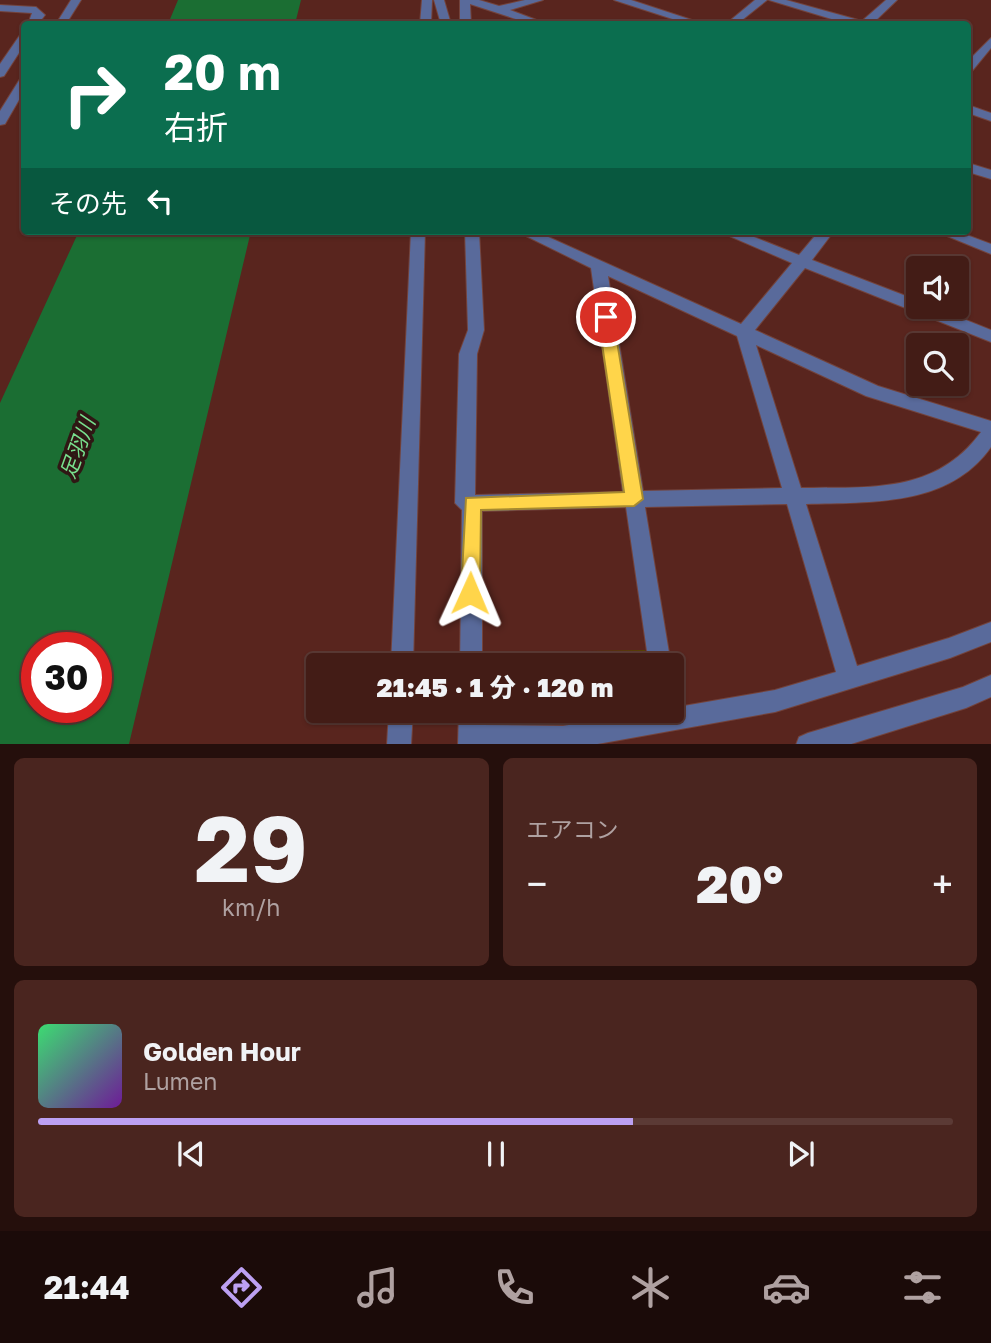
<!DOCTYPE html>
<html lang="ja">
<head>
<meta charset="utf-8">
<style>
	:root { --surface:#431c16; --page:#4a251f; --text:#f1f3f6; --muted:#afa1a1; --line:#5b3a35; --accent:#bca0f2 }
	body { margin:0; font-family:"Golos Text","Noto Sans JP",sans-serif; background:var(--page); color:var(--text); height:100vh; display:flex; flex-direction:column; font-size:26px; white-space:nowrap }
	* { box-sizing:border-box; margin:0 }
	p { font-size:23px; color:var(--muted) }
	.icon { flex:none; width:38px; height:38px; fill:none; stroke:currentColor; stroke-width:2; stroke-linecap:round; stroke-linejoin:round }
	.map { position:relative; height:744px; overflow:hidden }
	.panel { display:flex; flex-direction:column; gap:14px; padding:14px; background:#250f0c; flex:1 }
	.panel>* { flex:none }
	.hud { position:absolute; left:21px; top:21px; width:950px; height:214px; border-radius:7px; box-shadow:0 2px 5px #0004,0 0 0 2px var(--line); background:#0b6e4f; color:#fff; overflow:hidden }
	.fabs { position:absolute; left:906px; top:256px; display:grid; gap:14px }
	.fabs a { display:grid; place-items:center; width:63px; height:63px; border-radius:7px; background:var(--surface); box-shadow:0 2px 5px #0004,0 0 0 2px var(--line); font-size:35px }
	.speed { position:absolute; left:21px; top:632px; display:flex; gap:14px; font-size:35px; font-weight:700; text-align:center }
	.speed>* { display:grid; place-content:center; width:91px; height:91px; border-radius:50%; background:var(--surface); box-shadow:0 2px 5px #0004,0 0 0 2px var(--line); line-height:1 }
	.speed .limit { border:10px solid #d22; background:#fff; color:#111 }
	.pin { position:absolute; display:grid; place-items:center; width:60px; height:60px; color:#fff; margin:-30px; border:4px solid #fff; border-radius:50%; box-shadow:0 2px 7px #0007 }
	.me { position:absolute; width:77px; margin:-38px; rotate:1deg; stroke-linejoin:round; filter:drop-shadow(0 0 5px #0008) }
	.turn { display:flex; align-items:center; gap:24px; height:147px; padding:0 28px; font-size:32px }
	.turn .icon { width:91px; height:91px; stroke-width:2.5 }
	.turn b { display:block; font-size:49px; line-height:60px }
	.then { display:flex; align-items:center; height:66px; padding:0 28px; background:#0003; gap:14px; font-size:26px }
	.big { font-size:52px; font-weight:800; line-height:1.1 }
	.panel .card { flex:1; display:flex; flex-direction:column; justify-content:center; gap:10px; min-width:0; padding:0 24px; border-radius:10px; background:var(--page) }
	.panel .dial { align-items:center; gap:0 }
	.dial b { font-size:91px; line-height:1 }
	.song { display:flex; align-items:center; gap:21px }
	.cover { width:84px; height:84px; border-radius:10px; background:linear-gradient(135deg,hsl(140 70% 55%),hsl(280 70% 35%)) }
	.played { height:7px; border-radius:4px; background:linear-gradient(90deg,var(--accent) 65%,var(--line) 65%) }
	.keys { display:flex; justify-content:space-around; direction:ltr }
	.heat { display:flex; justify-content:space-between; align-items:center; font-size:38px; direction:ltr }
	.panel .tiles { flex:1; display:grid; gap:14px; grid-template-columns:1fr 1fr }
	.card:last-child { grid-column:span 2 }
	.trip { position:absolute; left:306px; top:653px; width:378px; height:70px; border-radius:7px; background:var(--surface); box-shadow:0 2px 5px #0004,0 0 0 2px var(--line); font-weight:800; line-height:70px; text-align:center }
	.dock { display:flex; height:112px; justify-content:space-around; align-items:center; background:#1b0b09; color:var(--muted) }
	.dock .icon { width:49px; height:49px }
	.dock .current { color:var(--accent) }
	.dock b { font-size:32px; color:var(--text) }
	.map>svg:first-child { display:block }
	.green { fill:#594400 }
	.water { fill:#1b6e33; fill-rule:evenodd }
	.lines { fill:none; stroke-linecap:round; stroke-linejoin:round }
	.minor-casing { stroke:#73433c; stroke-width:2 }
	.minor { fill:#596a9b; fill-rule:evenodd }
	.route { fill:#ffd54a; stroke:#a68a30; stroke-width:2 }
	.labels { text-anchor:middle; stroke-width:7; stroke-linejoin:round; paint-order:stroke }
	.water-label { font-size:21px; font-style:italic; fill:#78df8d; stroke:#2f1714 }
</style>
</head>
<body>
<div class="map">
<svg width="991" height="745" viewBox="0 0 991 745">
	<rect width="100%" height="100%" fill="#59251e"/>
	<path class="green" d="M645,650L647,665H488L487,653Z
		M490,711V710L623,711L573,720H491Z"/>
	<path class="water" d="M178,0H301L295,24H168Z
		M79,231H251L129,744H0V403ZM37,648H96V707H37Z"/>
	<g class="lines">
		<defs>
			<path id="minor" d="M71,0H81L66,24H56Z
				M422,0H432L431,24H420Z
				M434,0H444L451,24H441Z
				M460,0H479L499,6L525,0H543L510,10L547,24H531L470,4L471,24H460Z
				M614,0H631L704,24H688Z
				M755,0H767L737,24H726Z
				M769,0H786L862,21L886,0H897L872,24H848Z
				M0,5L36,7L45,15L38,24H28L32,13L0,11Z
				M24,34V45L4,76L0,77V64L20,35Z
				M991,38V48L972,71L968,72V61Z
				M24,78V91L5,124L0,125V111L20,79Z
				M968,105L991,113V121L968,113Z
				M968,163L991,170V179L968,172Z
				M411,231H425L413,665H391Z
				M465,231H479L484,330L477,354L475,495L623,492L591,268L516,231H535L741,324L792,263L718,231H739L799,255L819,231H834L812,260L919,301V306H931L991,330V342L805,268L755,330L878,386L991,421V447C949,507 871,502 806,504L857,666L949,638L991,622V642L950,658L775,712L592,745H458L459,710H483L482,725L563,726L656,710H672V708L775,690L836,672L787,504L645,507L671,665H649L626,507L482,511V665H460L462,510L455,503L459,354L468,330ZM608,276L737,336L782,488L643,491ZM756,345L866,396L981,432C936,494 870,487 801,488Z
				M935,231H956L991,244V254Z
				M991,675V697L966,708L848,745H796L799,737L808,733L963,687Z
				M389,710H413L411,745H387Z"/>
		</defs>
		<use href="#minor" class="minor-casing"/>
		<use href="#minor" class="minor"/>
	</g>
	<path class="route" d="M606,312L613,317L643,499L634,506L481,510L480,593L477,599L470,601L464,599L461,593L466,498L624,492L598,317Z"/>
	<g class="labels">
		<g class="water-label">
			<text transform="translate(78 448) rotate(-70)" y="7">足羽川</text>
		</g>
	</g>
</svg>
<div class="fabs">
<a><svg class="icon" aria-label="sound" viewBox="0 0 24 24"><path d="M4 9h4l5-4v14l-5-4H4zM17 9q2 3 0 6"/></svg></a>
<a><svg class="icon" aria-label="search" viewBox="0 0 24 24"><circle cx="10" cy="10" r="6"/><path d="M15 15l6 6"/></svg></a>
</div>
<div class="speed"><div class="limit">30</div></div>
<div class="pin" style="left:606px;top:317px;background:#d93025"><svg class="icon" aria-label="arrive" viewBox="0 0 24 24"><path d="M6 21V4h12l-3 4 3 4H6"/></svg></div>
<svg class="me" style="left:470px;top:593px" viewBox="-20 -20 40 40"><path d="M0-17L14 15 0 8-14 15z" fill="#ffd54a" stroke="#fff" stroke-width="4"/></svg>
<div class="trip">21:45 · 1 分 · 120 m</div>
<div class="hud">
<div class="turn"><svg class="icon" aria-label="right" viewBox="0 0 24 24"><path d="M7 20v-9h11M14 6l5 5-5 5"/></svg><div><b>20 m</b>右折</div></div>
<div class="then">その先<svg class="icon" aria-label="left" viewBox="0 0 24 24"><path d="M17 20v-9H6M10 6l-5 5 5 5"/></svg></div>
</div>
</div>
<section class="panel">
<div class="tiles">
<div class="card dial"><b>29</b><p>km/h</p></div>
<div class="card"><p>エアコン</p>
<div class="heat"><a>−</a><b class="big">20°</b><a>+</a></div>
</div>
<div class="card">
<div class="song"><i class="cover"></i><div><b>Golden Hour</b><p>Lumen</p></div></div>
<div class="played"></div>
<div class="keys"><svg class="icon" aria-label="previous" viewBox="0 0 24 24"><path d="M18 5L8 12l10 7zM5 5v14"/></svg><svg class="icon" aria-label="pause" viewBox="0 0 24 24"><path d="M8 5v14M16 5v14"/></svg><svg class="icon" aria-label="next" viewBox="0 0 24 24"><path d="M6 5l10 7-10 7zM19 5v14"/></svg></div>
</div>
</div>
</section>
<nav class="dock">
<b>21:44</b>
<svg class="icon current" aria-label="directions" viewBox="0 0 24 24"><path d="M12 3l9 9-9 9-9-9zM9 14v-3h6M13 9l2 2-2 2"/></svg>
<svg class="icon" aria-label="music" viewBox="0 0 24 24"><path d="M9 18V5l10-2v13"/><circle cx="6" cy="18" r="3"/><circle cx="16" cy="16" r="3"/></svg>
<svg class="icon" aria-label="phone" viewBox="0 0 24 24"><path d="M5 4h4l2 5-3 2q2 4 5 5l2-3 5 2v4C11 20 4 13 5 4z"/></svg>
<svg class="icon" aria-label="climate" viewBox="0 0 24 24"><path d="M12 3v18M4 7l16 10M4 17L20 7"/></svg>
<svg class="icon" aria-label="car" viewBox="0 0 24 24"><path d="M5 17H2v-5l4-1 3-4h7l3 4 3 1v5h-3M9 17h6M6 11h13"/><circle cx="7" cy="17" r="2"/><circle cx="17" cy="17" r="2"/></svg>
<svg class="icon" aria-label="filters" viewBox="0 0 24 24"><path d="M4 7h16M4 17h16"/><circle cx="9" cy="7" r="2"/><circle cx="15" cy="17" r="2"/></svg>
</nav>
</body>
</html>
